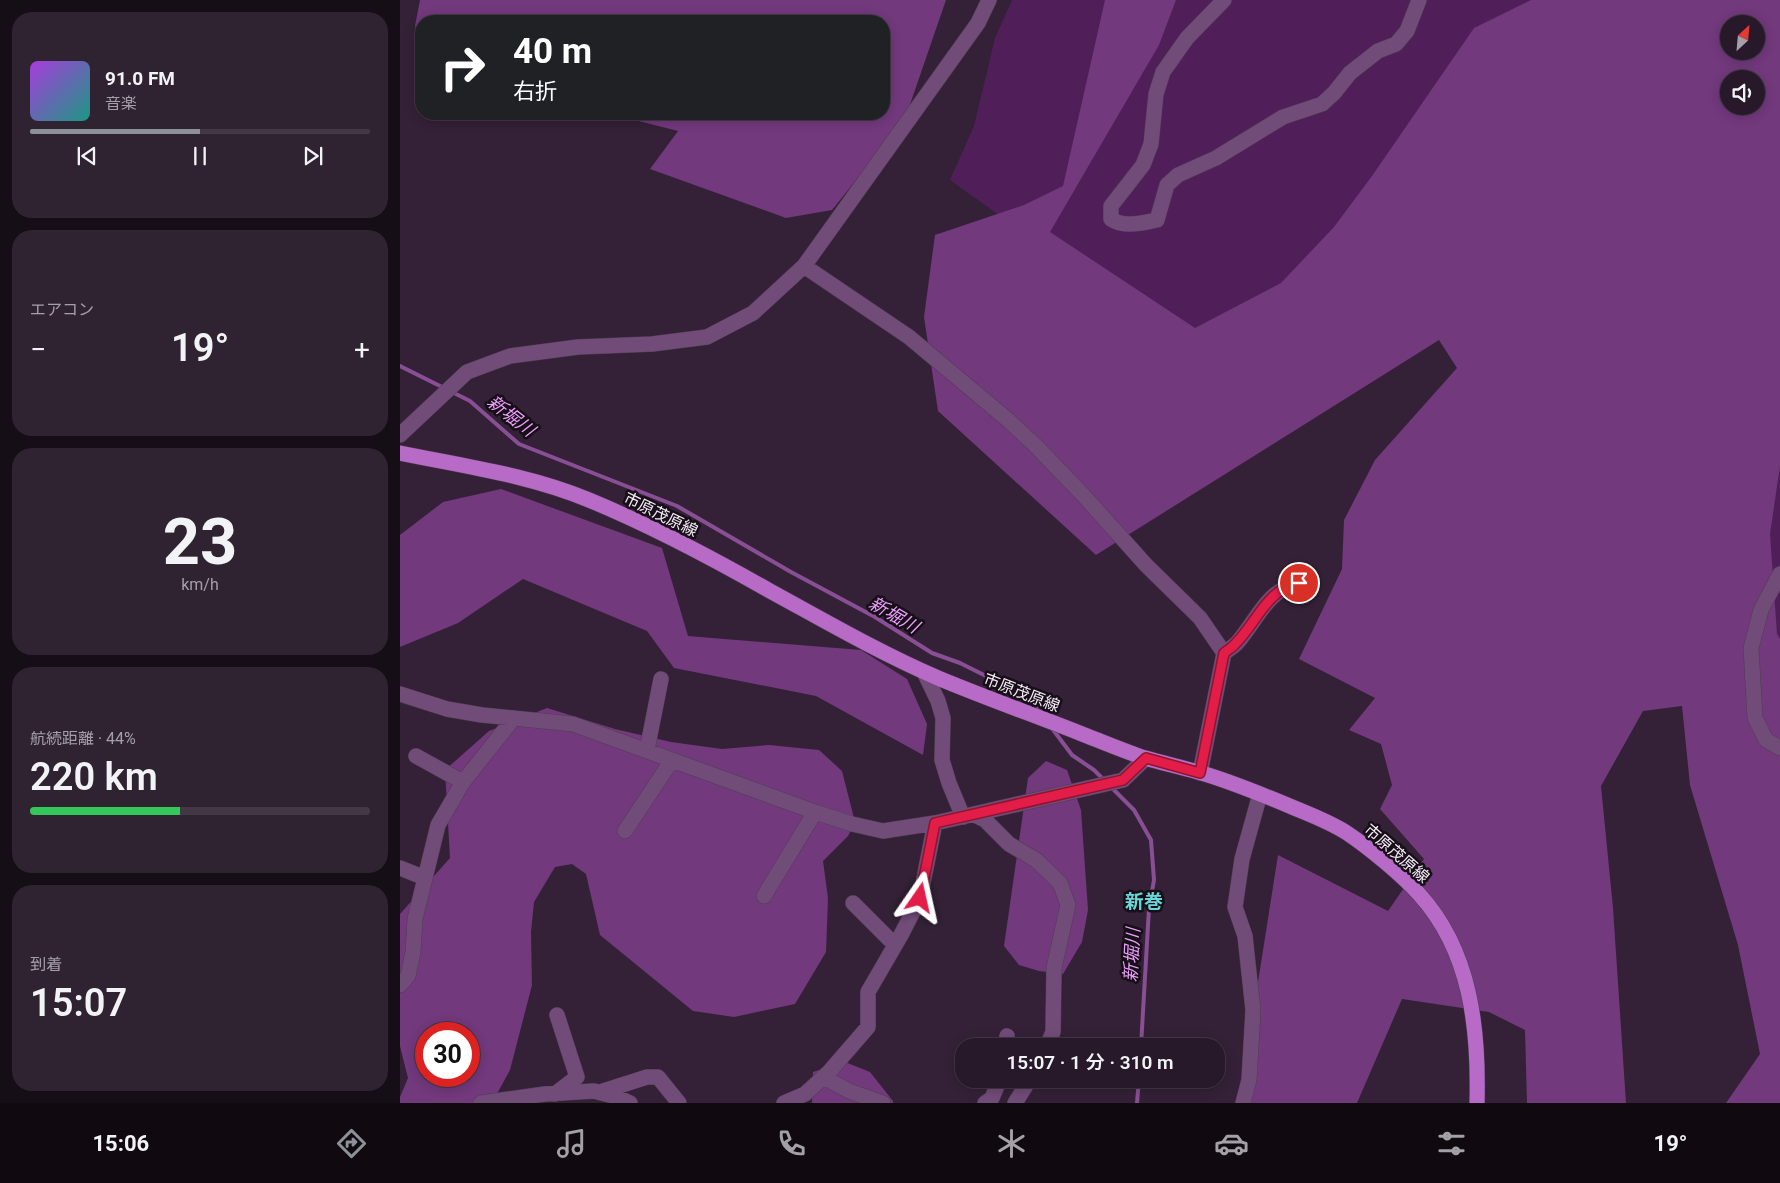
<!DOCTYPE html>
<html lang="ja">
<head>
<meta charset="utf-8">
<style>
	:root { --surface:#271929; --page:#2f2231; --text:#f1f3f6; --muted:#a4a0a8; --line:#433846; --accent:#8c9099 }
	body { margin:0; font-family:Roboto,"Noto Sans JP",sans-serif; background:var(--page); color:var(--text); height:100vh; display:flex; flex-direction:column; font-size:19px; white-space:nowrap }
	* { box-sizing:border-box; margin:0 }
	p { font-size:16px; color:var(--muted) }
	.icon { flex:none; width:28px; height:28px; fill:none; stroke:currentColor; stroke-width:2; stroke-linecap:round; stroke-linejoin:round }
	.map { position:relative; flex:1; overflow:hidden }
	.drawer { display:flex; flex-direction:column; gap:12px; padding:12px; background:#150e17; width:400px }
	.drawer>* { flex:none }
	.top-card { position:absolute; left:15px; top:15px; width:475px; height:105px; border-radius:20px; box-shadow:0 2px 12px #0003,0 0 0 1px var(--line); background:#202124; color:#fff; overflow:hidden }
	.needle { width:32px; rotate:26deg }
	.tools { position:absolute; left:1320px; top:15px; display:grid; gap:10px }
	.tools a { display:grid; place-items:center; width:45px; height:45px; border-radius:50%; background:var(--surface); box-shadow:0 2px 12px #0003,0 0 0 1px var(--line); font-size:25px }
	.speed { position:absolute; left:15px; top:1022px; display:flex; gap:10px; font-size:25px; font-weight:700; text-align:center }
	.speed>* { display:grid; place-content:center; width:65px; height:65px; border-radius:50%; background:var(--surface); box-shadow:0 2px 12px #0003,0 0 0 1px var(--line); line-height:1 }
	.speed .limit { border:8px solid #d22; background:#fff; color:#111 }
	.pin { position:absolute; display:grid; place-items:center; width:42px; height:42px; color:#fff; margin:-21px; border:2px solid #fff; border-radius:50%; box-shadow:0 1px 5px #0007 }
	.me { position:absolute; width:55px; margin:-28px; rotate:11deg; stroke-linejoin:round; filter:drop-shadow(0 0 4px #0008) }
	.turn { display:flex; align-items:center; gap:18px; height:105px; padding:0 15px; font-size:22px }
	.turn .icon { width:65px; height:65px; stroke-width:2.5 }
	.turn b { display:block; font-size:35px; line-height:42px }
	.big { font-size:38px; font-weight:600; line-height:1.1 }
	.drawer .card { flex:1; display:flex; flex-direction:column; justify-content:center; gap:8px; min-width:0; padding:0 18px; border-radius:20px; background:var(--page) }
	.drawer .dial { align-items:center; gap:0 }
	.dial b { font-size:65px; line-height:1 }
	.song { display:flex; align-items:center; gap:15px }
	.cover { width:60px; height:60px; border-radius:8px; background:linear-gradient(135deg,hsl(280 70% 55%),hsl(170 70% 35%)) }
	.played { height:5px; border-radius:2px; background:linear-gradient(90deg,var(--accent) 50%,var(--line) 50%) }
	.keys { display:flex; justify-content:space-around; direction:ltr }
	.heat { display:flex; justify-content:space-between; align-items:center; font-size:28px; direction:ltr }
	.charge { height:8px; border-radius:4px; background:linear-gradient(90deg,#34c759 44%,var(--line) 0) }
	.trip { position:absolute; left:555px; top:1038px; width:270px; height:50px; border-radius:20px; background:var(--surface); box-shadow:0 2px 12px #0003,0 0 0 1px var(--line); font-weight:600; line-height:50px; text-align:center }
	.tab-bar { display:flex; height:80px; justify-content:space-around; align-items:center; background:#100a10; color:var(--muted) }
	.tab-bar .icon { width:35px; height:35px }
	.tab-bar .current { color:var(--accent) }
	.tab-bar b { font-size:22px; color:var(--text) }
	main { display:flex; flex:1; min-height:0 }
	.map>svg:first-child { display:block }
	.green { fill:#501f59; fill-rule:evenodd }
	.forest { fill:#72397d; fill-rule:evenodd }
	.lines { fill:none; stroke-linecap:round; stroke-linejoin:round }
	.stream { stroke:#894f94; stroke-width:4 }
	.minor-casing { stroke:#4f3d52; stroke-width:16 }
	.major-casing { stroke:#4f3d52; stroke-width:16 }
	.minor { stroke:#714c78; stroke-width:15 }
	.major { stroke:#b76ac6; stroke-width:15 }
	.route-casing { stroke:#92132f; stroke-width:12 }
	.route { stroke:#e11d48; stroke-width:9 }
	.labels { text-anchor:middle; stroke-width:5; stroke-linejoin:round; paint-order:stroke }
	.street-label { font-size:16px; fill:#f5e9f7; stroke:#170f18 }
	.water-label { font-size:18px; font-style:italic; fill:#ed9efd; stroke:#170f18 }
	.quarter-label { font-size:19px; font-weight:bold; fill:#6ad7d9; stroke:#170f18 }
</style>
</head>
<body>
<main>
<section class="drawer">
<div class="card">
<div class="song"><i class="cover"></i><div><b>91.0 FM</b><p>音楽</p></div></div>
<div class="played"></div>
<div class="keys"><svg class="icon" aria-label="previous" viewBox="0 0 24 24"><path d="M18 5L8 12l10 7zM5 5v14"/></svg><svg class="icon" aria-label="pause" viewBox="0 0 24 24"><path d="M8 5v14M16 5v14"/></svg><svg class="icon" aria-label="next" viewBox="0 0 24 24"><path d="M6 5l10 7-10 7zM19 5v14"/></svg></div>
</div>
<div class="card"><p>エアコン</p>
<div class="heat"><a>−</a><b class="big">19°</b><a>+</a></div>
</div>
<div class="card dial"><b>23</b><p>km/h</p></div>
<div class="card"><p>航続距離 · 44%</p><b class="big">220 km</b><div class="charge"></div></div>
<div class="card"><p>到着</p><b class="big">15:07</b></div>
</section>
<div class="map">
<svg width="1380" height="1103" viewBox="0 0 1380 1103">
	<rect width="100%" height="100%" fill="#342137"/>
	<path class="green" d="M612,0H1380V640L997,261L837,385L550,180L574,126L595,38ZM1329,24H1356V51H1329ZM1329,79H1356V106H1329Z"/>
	<path class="forest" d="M20,0H546L505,119L432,210L386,218L250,169L278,131L211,114H484V21H21V59L15,26Z
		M705,0H776L759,45L650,232L795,328L881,283L934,227L972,176L1074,28L1131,0H1380V466L1370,534L1377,634L1380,639V1103H1326L1360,1054L1338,945L1290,785L1282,706L1243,711L1201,786L1213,908L1226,1103H1127L1125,1030L1089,1012L1002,999L957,1103H839L878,855L988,911L1024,859L980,809L992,785L981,744L949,730L975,698L899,659L942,569L944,520L975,460L1057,368L1039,340L696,555L538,411L524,317L535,235L624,205L663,186ZM1329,24H1356V51H1329ZM1329,79H1356V106H1329Z
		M101,489L262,548L288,636L461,650L507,679L527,724L523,755L416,696L274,668L247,631L123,579L58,623L0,647V535L43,502Z
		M147,708L215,729L271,742L322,749L369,745L419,750L442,771L455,822L448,836L423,861L428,898L426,952L395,1004L334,1017L293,1011L200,935L186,874L172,864L155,867L134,902L131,932L132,985L110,1070L92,1103H0V1097L8,1078L0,1046V914L50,858L45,770L89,731ZM26,1034H69V1076H26Z
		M646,761L667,770L681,810L688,910L682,942L663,974L639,971L619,965L604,946L628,778Z
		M445,1062L470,1072L493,1101V1103H412L413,1072Z"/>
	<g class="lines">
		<path class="stream" d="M0,366L44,388
			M52,392L70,401L119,444L277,506L391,572L475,617L532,653L560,663L628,697L639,711
			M651,727L672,755L694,770L704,780
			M710,786L734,810L751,840L754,880L749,908L741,1046
			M737,1103L739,1079"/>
		<defs>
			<path id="minor" d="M824,0L787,38L763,72L756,94L751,144L743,165L711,206V219C724,228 742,223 757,220L767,185L778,175L816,158L883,117L922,104L934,93L950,73L978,51L996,44L1007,31L1019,0
				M404,266L509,337L608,420L636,446L684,496L746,565L800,618L824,653
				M0,435L67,372L110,356L178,347L252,344L307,337L353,313L404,266L578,23L589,0
				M1380,574L1361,610L1351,648L1355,718L1366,740L1380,748
				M524,672L538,701L543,718L542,760L549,783L563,817
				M0,694L47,709L82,715L173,724L415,812L452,824L483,831L535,823L723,780L746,758
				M247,750L261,679
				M16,756L63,782
				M800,773L824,653C828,650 833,647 837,643C856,622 867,589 899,583L906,588
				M575,815L585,820L609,844L636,860L660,883L668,905L654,968L653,1032L647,1046
				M225,831L272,760
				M0,868L25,878
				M364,896L415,812
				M453,903L495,945
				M0,985L8,976L13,952L15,919L38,825L63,782L114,718
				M605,1046L607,1036
				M423,1077L449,1091L483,1103
				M200,1092L247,1077H258L279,1103
				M155,1094L177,1077L157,1015
				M81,1103L145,1094L194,1091L217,1097L230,1103
				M384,1103L405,1094L429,1072L468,1027V992L501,935L520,898L535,823
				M585,1103L592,1098L600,1079
				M615,1103L630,1079
				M843,1103L849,1080L853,1010L845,936L835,907L842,859L860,794"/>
			<path id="major" d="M0,453C63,466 129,475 189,500C252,526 312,558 370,591C425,621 480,653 538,678C586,698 634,715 682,734C703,742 724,751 745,758C763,763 780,767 798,772C830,781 861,794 892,807C911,815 930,822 947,833C968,847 1002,875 1019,894C1071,951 1079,1029 1077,1103"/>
		</defs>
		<use href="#minor" class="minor-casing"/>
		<use href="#major" class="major-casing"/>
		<use href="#minor" class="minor"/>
		<use href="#major" class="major"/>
	</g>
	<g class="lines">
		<defs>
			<path id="route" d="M520,898L535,823L723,780L746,758L800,773L824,653C828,650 833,647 836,643C857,622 867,589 899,583"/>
		</defs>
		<use href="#route" class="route-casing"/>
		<use href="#route" class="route"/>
	</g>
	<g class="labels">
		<g class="street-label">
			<text transform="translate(261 514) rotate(26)" y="6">市原茂原線</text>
			<text transform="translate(622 692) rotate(21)" y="6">市原茂原線</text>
			<text transform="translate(997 853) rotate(41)" y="6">市原茂原線</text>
		</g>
		<g class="water-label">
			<text transform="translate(111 416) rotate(38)" y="6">新堀川</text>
			<text transform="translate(494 615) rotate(30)" y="6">新堀川</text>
			<text transform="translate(732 955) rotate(-87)" y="6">新堀川</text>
		</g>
		<g class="quarter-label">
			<text x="744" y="908">新巻</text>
		</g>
	</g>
</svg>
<div class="tools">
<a><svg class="needle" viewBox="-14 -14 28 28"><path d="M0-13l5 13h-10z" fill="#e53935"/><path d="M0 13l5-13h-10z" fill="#a4a0a8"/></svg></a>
<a><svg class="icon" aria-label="sound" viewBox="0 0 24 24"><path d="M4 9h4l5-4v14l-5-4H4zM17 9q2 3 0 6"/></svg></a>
</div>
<div class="speed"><div class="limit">30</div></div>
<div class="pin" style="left:899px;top:583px;background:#d93025"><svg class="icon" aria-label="arrive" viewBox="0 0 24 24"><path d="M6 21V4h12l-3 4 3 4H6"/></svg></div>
<svg class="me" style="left:520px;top:898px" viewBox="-20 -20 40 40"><path d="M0-17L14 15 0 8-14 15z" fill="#e11d48" stroke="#fff" stroke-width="4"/></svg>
<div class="trip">15:07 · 1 分 · 310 m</div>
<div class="top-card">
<div class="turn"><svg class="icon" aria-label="right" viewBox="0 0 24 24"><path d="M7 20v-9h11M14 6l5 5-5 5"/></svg><div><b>40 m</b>右折</div></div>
</div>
</div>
</main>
<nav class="tab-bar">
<b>15:06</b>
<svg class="icon current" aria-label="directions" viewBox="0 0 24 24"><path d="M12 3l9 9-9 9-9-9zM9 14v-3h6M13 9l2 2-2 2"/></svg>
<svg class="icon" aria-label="music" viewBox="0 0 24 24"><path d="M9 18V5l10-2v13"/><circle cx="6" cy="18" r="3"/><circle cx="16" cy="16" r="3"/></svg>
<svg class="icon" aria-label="phone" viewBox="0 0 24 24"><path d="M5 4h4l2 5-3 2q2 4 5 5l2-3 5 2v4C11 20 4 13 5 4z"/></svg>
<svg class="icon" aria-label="climate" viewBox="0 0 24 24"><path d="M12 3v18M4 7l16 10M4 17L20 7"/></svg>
<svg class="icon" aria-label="car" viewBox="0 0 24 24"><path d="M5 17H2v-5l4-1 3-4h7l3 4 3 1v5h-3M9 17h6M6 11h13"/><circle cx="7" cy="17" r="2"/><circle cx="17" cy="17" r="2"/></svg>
<svg class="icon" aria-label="filters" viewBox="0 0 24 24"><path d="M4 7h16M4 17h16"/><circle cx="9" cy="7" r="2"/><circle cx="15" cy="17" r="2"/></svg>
<b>19°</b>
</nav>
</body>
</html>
